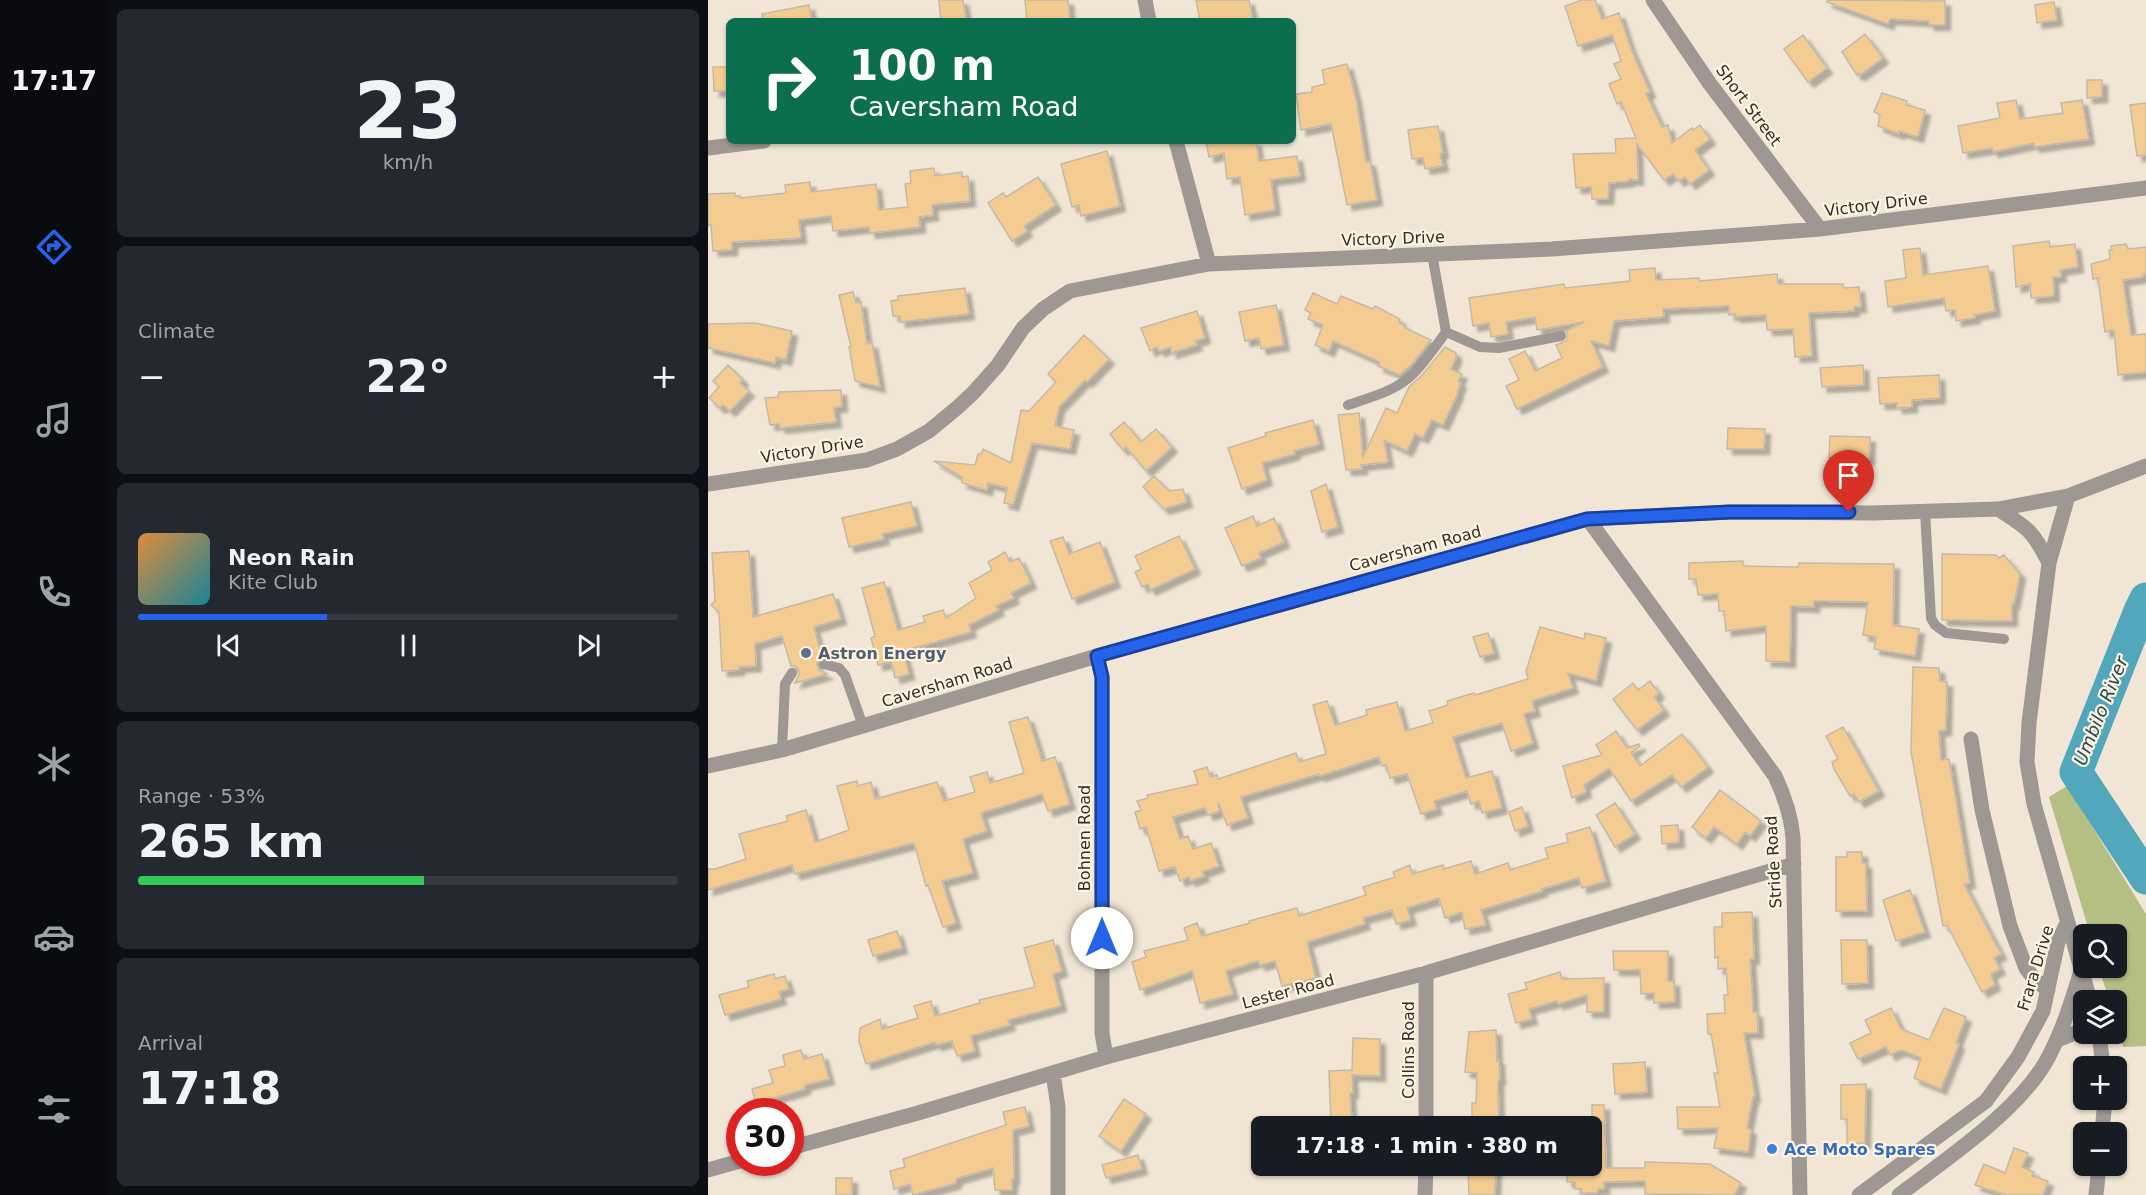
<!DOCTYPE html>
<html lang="en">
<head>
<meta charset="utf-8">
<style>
	:root { --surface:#171b24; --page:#242831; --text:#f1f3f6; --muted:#9ea1a6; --line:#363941; --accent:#2563eb }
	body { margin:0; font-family:"DejaVu Sans",sans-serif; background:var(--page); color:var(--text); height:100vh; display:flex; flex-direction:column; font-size:22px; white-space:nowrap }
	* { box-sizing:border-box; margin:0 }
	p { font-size:20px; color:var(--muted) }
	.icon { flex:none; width:33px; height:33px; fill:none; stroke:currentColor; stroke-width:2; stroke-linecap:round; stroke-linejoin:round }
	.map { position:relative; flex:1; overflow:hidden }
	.panel { display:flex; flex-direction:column; gap:9px; padding:9px; background:#0d0f14; width:600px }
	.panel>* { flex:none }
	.banner { position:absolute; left:18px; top:18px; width:570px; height:126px; border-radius:9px; box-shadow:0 2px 4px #0004; background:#0b6e4f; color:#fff; overflow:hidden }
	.buttons { position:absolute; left:1365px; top:924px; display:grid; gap:12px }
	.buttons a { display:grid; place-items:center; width:54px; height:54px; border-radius:9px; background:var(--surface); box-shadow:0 2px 4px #0004; font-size:30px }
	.speed { position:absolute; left:18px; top:1098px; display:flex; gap:12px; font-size:30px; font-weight:700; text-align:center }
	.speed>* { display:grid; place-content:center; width:78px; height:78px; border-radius:50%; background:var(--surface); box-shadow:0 2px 4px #0004; line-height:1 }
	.speed .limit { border:9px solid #d22; background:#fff; color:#111 }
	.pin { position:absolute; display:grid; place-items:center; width:51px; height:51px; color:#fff; margin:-62px -26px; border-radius:50% 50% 50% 0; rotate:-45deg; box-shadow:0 0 6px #0007 }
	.pin .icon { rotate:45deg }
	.me { position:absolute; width:66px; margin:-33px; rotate:0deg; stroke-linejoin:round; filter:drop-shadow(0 0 4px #0008) }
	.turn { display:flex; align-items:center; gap:21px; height:126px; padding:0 24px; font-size:27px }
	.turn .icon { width:78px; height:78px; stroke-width:2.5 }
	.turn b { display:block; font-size:42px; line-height:51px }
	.big { font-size:45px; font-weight:800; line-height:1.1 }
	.panel .card { flex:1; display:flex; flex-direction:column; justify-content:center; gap:9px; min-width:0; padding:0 21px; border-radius:9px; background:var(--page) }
	.panel .dial { align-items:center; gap:0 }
	.dial b { font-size:78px; line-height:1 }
	.song { display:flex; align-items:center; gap:18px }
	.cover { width:72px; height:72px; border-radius:9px; background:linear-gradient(135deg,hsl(30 70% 55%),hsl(190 70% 35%)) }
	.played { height:6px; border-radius:3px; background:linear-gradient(90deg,var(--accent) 35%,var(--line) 35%) }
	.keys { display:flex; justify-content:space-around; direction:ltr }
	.heat { display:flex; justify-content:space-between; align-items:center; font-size:33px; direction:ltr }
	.charge { height:9px; border-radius:4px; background:linear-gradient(90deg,#34c759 53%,var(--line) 0) }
	.trip { position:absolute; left:543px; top:1116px; width:351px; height:60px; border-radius:9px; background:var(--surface); box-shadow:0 2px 4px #0004; font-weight:800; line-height:60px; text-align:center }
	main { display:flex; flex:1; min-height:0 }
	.tabs { display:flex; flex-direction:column; width:108px; justify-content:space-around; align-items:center; background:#090b0e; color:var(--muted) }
	.tabs .icon { width:42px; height:42px }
	.tabs .selected { color:var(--accent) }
	.tabs b { font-size:27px; color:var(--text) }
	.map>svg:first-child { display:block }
	.green { fill:#b5be83 }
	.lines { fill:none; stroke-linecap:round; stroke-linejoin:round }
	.river { stroke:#52a7bd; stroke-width:33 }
	.building { fill:#f4cc91; stroke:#c4b9a9; stroke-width:1.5; filter:url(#shadow) }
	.service { stroke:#9f9793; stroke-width:10 }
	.minor { stroke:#9f9793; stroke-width:15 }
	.route-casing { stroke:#184099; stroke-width:15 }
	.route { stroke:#2563eb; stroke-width:10 }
	.service-dot { fill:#5c6f8a; stroke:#fff3e2; stroke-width:2 }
	.shop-dot { fill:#3f7fe0; stroke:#fff3e2; stroke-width:2 }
	.labels { text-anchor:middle; stroke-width:4.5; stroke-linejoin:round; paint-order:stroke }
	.street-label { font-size:16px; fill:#302c26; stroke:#fff3e2 }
	.service-label { font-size:16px; font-weight:bold; fill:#4e5e75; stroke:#fff3e2; text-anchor:start }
	.shop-label { font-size:16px; font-weight:bold; fill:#366cbe; stroke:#fff3e2; text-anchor:start }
	.water-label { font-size:18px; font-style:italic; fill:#224953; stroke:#fff3e2 }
</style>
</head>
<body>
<main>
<nav class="tabs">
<b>17:17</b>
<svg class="icon selected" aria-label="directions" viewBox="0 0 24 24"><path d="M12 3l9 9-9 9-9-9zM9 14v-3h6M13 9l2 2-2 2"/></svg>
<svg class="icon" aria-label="music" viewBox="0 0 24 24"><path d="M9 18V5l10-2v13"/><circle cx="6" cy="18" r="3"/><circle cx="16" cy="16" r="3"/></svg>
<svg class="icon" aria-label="phone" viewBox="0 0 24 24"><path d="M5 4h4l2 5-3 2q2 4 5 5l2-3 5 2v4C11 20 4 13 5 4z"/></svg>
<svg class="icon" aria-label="climate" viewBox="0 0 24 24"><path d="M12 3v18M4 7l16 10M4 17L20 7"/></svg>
<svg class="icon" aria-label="car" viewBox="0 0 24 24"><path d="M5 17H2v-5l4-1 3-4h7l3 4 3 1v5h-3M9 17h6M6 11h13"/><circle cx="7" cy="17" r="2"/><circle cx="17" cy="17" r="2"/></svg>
<svg class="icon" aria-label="filters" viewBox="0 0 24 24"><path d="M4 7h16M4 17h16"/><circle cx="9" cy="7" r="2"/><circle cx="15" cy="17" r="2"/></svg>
</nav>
<section class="panel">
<div class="card dial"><b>23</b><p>km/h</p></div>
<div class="card"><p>Climate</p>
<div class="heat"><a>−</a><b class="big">22°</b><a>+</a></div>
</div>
<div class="card">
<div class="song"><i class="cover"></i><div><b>Neon Rain</b><p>Kite Club</p></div></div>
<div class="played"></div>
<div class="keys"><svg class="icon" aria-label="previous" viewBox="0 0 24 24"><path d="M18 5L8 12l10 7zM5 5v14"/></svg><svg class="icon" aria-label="pause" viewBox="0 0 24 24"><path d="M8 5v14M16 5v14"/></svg><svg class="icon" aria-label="next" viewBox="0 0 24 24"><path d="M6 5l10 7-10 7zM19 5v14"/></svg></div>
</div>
<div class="card"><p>Range · 53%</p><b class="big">265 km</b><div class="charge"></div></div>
<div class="card"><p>Arrival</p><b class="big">17:18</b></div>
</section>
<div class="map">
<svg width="1438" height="1195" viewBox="0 0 1438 1195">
	<defs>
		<filter id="shadow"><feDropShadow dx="5.5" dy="5.5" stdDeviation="1.5" flood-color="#0004"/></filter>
	</defs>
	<rect width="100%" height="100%" fill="#f1e6d5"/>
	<path class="green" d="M1359,786L1438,914V1046L1415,1047L1409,1026L1408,1000H1401L1391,968H1408V934H1382L1341,797Z"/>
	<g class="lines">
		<path class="river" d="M1438,599L1432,611L1368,772L1438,878"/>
	</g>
	<path class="building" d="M231,0H255L258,18L246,21H233Z
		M317,0H360L362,21H319Z
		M488,0H541L545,21H492Z
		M874,0H887L894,19L911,13L923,49L942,92L938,94L954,127L960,125L964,143L984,128L985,130L992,125L1002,139L987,150L1001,170L982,184L977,177L971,181L965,174L956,180L929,144L930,180L921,179V181L901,183L900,199H884L883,187L868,188L865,154L908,153L907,139L928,138L913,102L909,104L901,84L913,79L906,64L913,61L904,35L870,46L857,6Z
		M1119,0L1237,1V25H1221V21L1182,19L1180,24L1119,2Z
		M1346,2L1349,20L1329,23L1327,5Z
		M101,5L104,21H55L54,14Z
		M1157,34L1175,58L1152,75L1151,73L1149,75L1134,52Z
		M1095,35L1119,68L1100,82L1076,49Z
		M639,64L648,98L658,162L662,161L669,200L639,205L623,124L593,130L588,94L604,92V87L617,84L614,70Z
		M5,67H21V91H6Z
		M1379,80H1394V97L1379,98Z
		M1174,93L1199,101L1198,105L1217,110L1210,137L1191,131V134L1170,126L1172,115L1166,112Z
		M1308,100L1312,119L1355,113L1353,103L1374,100L1381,139L1326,147V143L1285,152L1284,148L1255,153L1250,126L1292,118L1289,103Z
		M1438,103V155L1429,156L1422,105Z
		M730,126L735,153L732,154L735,166L717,169L715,158L704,159L700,130Z
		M498,141H548L551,161L589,156L592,176L563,180L567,210L537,215L532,177L519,179L516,153L501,157Z
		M399,151L412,206L373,216L371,205L364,207L353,164Z
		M226,168L227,176L254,172V177L260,176L262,201L224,205L225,215L211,217L212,227L162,233L161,227L125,231L123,216L91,220L93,238L24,242V250L5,251L3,225H0V194L27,193V196H32V198L78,193L77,185L102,182L103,192L168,184L171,210L200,207L197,184L203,183L202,171Z
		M330,177L348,205L316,226L319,231L304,241L280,203L295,193L298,197Z
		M1341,241L1342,247L1367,244L1370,267L1352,270L1353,277H1345L1346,296L1323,298L1322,284L1308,287L1305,246Z
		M1418,244L1420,249L1438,247V274H1435L1436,277L1415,280L1423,335L1438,334V372L1410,375L1406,330L1397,332L1390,278L1385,279L1383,264L1402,259L1401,250H1404L1403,246Z
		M1212,248L1215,275L1280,266L1287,311L1266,315L1267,318L1248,321L1247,310L1238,311L1236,298L1180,307L1177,281L1198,278L1195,250Z
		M947,268L948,280L991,278L992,281L1069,274L1070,284H1135L1136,288L1151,287L1153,307H1146V311L1101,313L1104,356L1087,357L1085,329L1059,330L1058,315L1027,317V314L1021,315V306L955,309L956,317L906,321L901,346L883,341L895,367L809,409L798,386L811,380L801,359L817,351L827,371L854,358L848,345L858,341L860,335L858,331L876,322L829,330L827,317L798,322L800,334L783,337L781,323L765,326L761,298L856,284L857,288L922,281L921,270Z
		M257,288L261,314L192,322V316H185L183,301L190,300V296Z
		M145,292L148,303L153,302L159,344L164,343L172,387L147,381L141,347H143L131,295Z
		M605,293L629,304L633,296L665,309L667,306L692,319L691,322L698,326L697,328L723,340L704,364L692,375L670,366L672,362L625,341L621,351L607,345L615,325L600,319L603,313L597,310Z
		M568,305L576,345L553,349L551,338L537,341L531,312Z
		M489,311L497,338L487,341L489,345L463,353V347L451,351L449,347L442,351L433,328Z
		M47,323L84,331L78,360L68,357L67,363L0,348V324Z
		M376,335L401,359L379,382L377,380L351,407L347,426L366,430L362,449L324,443L305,505L296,503L299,488L280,483L279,490L254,483V477L226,461L267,465L270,454H273L275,449L303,463L313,410L321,411L348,382L340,374Z
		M737,347L748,353V358L743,369L754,374L750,381L753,383L749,392L750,393L735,425L724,420L715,438L707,434L699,451L676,440L680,462L653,465L654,469L638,470L630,415L651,413L655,457L678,408L689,413L701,387L715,374Z
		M20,365L35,380L32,383L41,391L22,411L15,405L12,408L1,398L11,387L5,381Z
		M1155,365L1156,385L1114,387L1112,368Z
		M1231,375L1232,398L1204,400V407L1189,408V403L1172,404L1170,378Z
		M133,390L134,406L126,408L128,422L72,428L71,424L62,425L57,398L70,397L71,392Z
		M605,420L611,444L586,451L587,454L554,463L559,480L534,489L520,448L558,436L557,433Z
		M416,422L433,442L448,429L464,447L438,471L418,447L415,450L402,434Z
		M1020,428L1057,429L1056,449H1019Z
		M1122,436L1162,437L1161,459L1121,458Z
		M446,476L461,491L475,489L479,502L456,509L435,487Z
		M618,484L630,527L614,532L603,491Z
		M203,502L209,526L174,534L176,539L141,547L134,518Z
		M545,516L549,526L566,518L576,542L551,553L553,558L534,566L517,528Z
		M471,536L487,569L442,590L440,584L434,587L427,572L433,569L427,556Z
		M355,537L361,554L392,542L407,582L364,599L342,541Z
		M41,551L45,617L125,594L133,619L106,627L114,657L110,659L109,665L111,670L119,674L87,683L91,674V670L87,666H83L74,636L47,644L48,666L31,667V670L14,671L11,612L3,605L7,601L4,553Z
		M297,552L302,562L311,558L323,583L303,593L306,598L288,606L291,610L261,625L263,632L195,651L201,674L187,678L183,662L170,665L163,638L167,636L154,588L176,582L190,630L217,622L215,616L235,610L238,618L268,598L261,583L284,570L280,562Z
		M1234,554L1288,555L1291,558L1296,555L1312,574L1306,604L1304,605V621L1234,620Z
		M1035,561V566L1090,567L1091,563L1186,564L1185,625L1211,629L1207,656L1166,649L1168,637L1155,635L1160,602L1106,601V607L1083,606L1082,662L1058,661V626L1018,631L1016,611H1011L1010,594L990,595L988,579H981V563Z
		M832,627L876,639L877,633L898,638L888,681L860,673L865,688L824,701L827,711L816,714L825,743L803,751L794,723L745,737L758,778L784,771L794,808L774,813L771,801L763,804L759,791L726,801L729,809L713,814L699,774L682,778L678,765L674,766L671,757L612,776L611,774L533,797L540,818L519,825L511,804H510L512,811L500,815L497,808L465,817L472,839L480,836L485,849L503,843L511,866L494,872L496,876L482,881L481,877L472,881L467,867L451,871L438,827L432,829L427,812L433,810L429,801L440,798L439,795L490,784L486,771L499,767L502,777L509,775L510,779L588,753L591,762L618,754L605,705L619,701L627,725L659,715L658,710L689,702L697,731L725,723L721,711L740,705L739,701L766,693L767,695L820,679L818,671Z
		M780,633L786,653L772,657L765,637Z
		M1205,667L1231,668L1232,681L1239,682L1238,730L1231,731L1233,760L1241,759L1262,883L1256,884L1293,954L1286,958L1292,969L1283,974L1287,985L1274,992L1239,925L1235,926L1203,752Z
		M942,681L951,693L946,697L956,710L929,730L905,699L925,683L930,690Z
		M320,717L334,761L347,757L362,804L340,811L334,794L273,813L279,831L255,839L265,873L234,881L248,923L235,927L220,885L218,886L206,843L87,874L84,865L0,890V869H7L38,859L31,834L80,821L78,816L98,810L107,842L141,830L129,786L149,781L150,786L163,782L167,799L229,782L236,801L267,792L262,777L279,772L282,783L316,773L301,722Z
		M1135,727L1171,791L1151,802L1146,794L1142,796L1126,769L1124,762L1130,759L1118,736Z
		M908,731L919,748L931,744L932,746L923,753L932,766L974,734L1000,767L973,787L964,775L923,801L901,768L876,785L878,792L864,798L855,766L894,755L888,745Z
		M1012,790L1053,821L1042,836L1037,832L1029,844L1006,827L998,838L984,827Z
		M907,803L927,834L907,847L888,815Z
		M814,807L820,826L807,831L801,812Z
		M970,825L971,842L954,844L953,826Z
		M882,827L898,881L874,888L871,878L833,889L834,891L773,910L778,925L757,929L754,912L737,918L731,898L699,908L703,920L688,924L684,910L655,918L657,924L599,942L608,978L574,986L567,961L552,965L550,961L518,971L525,994L492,1003L484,971L432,990L424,962L438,957L436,951L480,940L476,928L489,923L494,936L542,923L541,921L589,908L591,916L658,895L655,887L687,877L685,872L702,865L704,874L735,865L736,869L763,861L767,874L800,863L802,870L840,858L837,848L860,842L858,834Z
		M1139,852H1154V863H1158L1159,911H1128V857H1139Z
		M1202,890L1217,932L1188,941L1175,900Z
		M1044,912L1046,959H1042L1044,988L1045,1012H1049L1050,1033H1036L1047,1096L1045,1097L1039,1128L1043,1130L1040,1152L1006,1148L1010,1128L970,1129L969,1107H1012L1006,1073H1010L1003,1034H1000L999,1014L1017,1013L1016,995H1020L1018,968L1010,969V957L1007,958L1006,927H1014V913Z
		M189,931L194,948L165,956L160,940Z
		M345,940L354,971L345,974L353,1006L300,1020L302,1025L263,1036L267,1051L249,1056L244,1041L228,1045L227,1042L158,1064L151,1042L152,1028L172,1019L174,1029L210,1018L206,1006L223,1001L227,1016L272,1003L271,1000L327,987L316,948Z
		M1133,940H1159L1160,983L1134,984Z
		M905,951H960V981H966L967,1002L946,1003V993L933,994L932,970H906Z
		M852,972L854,979L896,978V1012H879V995L850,1004L849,1001L821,1009L824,1019L808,1023L800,994L819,989L817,983Z
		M66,974L67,979L77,976L81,989L71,992L73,999L17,1015L11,995L41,987L39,981Z
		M1183,1008L1193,1029L1221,1040L1236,1008L1258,1017L1248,1043L1251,1044L1233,1089L1206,1078L1213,1058L1193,1050L1182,1055L1178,1047L1150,1059L1142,1043L1163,1033L1157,1020Z
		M788,1030L789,1061L791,1060L792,1080H790L791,1126H764V1103H768L769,1073L757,1072L761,1032Z
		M645,1038L672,1039V1076L644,1075L645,1093H642L644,1124L623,1125L621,1071L644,1070Z
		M93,1050L96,1059L114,1054L121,1079L97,1085V1089L48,1103L44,1089L65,1083L61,1070L77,1066L75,1055Z
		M937,1062L939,1092L907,1094L905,1064Z
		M1158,1084L1157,1143H1139V1119H1133V1085Z
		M416,1099L438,1114L413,1151L391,1136Z
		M884,1105H896L898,1168H937V1162L1002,1164L1033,1183L1026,1195L937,1194V1181L896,1182V1189H890V1193H873L874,1189H867V1182H859V1168L884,1167Z
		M317,1107L321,1126L305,1130L306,1179H304V1190H287L285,1168L250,1178L248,1180V1183L205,1195L202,1184L186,1189L182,1171L197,1167L195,1159L298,1125L295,1112Z
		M1306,1148L1320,1153L1314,1167L1326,1172L1324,1176L1340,1181L1335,1195H1298L1267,1185L1276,1164L1297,1173Z
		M430,1155L434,1169L398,1178L394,1165Z
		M760,1167L788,1169L787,1195H761Z
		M128,1178H144V1195H128Z"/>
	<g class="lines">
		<path class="service" d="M724,254L738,332L772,347L791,348L853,336
			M640,405C663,397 688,391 705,374C717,362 728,346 738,332
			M1217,511L1223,618L1227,625L1238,633L1296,639
			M116,664L131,668L137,675L155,726
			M74,750L77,684L84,673"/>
		<path class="minor" d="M437,0L441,21
			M945,0L1002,84L1112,229
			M468,141L501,264
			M0,148L56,141
			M0,484L159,460L189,449L221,431L250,407L265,393L290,365L315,328L335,309L362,291L501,264L844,249L1112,229L1438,188
			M1360,496L1341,563L1321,723L1319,762L1326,804L1382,1000
			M1290,509C1320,528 1325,531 1341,563
			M880,519L1067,776C1077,797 1083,815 1085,838L1092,1195
			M389,656L394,677V1033L398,1057
			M1263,739L1274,810L1302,926L1318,968L1326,979L1340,990
			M0,766L74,750L389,656L880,519L1022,512L1165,513L1290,509L1360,496L1438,466
			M1391,1034L1395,1066
			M1349,1040L1367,1033H1376
			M345,1073L350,1107V1195
			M718,1126V973
			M1394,1132L1397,1100
			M82,1148L210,1113L398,1057L718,973L1086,864
			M0,1170L32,1161
			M717,1195L718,1166
			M1151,1195L1278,1101L1310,1057L1335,1011L1350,942L1359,923
			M1191,1195C1238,1159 1314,1109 1341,1056C1355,1029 1364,1000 1373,971
			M1388,1195L1391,1166"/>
	</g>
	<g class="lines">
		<defs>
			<path id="route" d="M394,938V677L389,656L879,519L1022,512H1141"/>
		</defs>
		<use href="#route" class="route-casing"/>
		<use href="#route" class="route"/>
	</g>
	<circle class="service-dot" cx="98" cy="653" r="6"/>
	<circle class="shop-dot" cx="1064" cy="1149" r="6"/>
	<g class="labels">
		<g class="street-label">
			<text transform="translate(1041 105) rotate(53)" y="6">Short Street</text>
			<text transform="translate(1168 204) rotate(-7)" y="6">Victory Drive</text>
			<text transform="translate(685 238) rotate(-2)" y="6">Victory Drive</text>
			<text transform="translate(104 449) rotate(-9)" y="6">Victory Drive</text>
			<text transform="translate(707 548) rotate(-15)" y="6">Caversham Road</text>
			<text transform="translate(239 682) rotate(-17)" y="6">Caversham Road</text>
			<text transform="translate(376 838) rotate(-90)" y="6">Bohnen Road</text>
			<text transform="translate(1065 862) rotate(-93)" y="6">Stride Road</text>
			<text transform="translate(1327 968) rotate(-73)" y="6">Frara Drive</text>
			<text transform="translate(580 991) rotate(-15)" y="6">Lester Road</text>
			<text transform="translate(700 1050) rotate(-90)" y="6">Collins Road</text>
		</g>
		<g class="service-label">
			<text x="110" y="659">Astron Energy</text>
		</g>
		<g class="shop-label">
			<text x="1076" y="1155">Ace Moto Spares</text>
		</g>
		<g class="water-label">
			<text transform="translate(1393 711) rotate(-68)" y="6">Umbilo River</text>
		</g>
	</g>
</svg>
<div class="buttons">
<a><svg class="icon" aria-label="search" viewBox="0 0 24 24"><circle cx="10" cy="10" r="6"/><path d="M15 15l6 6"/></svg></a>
<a><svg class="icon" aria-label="layers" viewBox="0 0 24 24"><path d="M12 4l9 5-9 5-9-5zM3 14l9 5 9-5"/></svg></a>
<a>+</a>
<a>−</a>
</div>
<div class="speed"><div class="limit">30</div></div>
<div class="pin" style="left:1141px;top:512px;background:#d93025"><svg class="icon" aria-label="arrive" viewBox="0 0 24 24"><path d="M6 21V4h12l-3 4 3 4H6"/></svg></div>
<svg class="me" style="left:394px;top:938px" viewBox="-20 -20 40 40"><circle r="19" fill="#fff"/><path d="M0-13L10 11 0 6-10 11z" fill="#2563eb"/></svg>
<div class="trip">17:18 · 1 min · 380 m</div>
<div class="banner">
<div class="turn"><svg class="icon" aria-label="right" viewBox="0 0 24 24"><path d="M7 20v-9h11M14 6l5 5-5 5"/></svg><div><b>100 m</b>Caversham Road</div></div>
</div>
</div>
</main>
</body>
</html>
